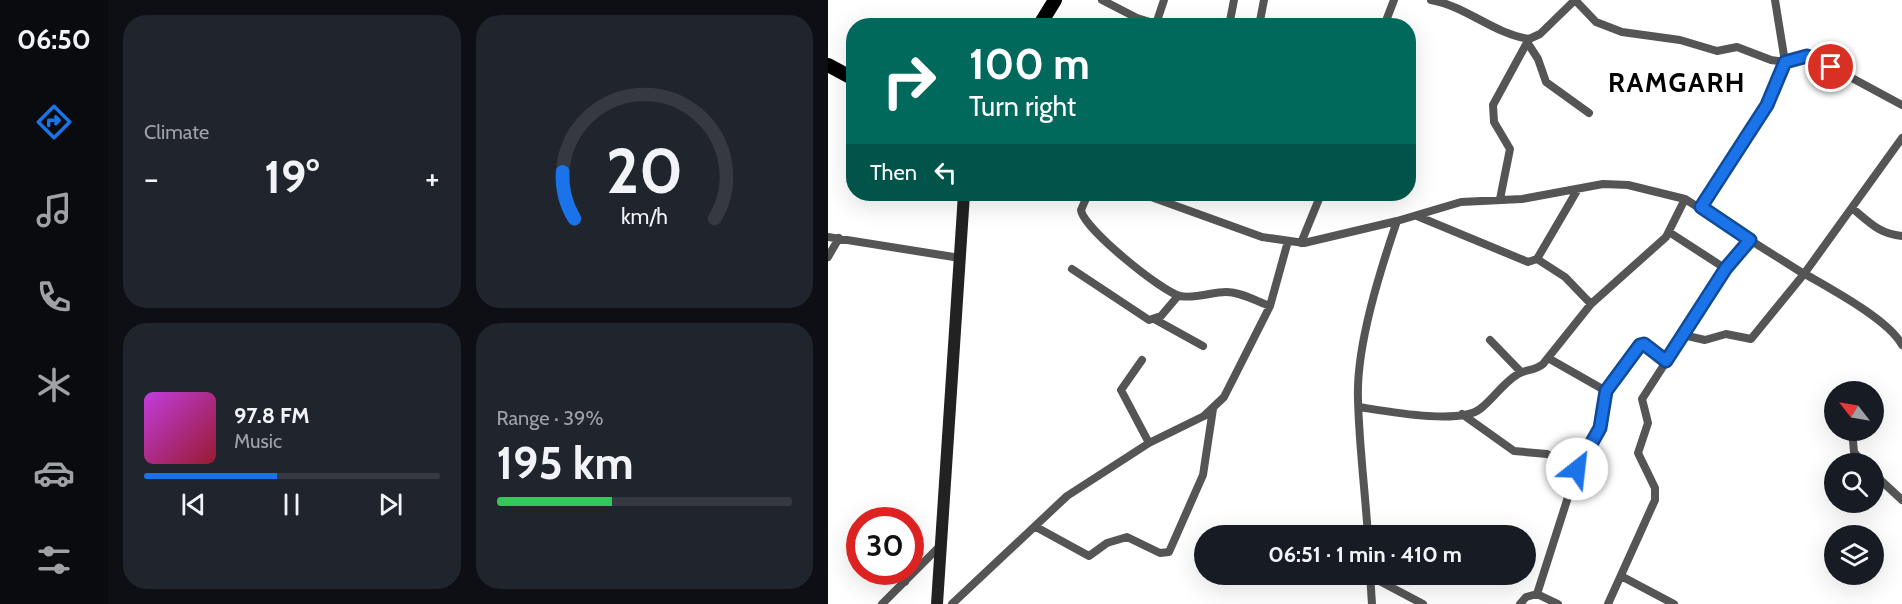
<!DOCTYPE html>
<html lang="en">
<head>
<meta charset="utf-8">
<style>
	:root { --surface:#171b24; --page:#20242c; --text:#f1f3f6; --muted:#9ea1a6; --line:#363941; --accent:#1a73e8 }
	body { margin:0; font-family:Cabin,sans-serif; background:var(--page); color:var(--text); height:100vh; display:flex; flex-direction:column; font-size:22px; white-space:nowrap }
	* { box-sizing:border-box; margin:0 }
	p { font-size:20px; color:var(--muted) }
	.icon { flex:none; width:33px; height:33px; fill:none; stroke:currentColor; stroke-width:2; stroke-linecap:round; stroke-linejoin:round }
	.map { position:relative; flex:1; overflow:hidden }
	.panel { display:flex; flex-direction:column; gap:15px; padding:15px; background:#0d0f14; width:720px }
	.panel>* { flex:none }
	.banner { position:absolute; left:18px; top:18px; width:570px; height:183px; border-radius:24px; box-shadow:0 6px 24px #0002; background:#00695c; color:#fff; overflow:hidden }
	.needle { width:39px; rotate:301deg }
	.tools { position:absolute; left:996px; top:381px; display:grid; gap:12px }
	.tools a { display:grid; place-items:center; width:60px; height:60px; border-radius:50%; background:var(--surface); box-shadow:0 6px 24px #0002; font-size:30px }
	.speed { position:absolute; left:18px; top:507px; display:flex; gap:12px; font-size:30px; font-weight:700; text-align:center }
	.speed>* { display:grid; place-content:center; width:78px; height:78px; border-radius:50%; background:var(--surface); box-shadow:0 6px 24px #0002; line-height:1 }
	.speed .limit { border:9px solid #d22; background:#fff; color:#111 }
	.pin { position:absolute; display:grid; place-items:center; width:51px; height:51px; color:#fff; margin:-26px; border:3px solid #fff; border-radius:50%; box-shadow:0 2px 6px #0007 }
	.me { position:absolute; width:66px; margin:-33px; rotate:29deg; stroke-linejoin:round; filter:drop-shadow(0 0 4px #0008) }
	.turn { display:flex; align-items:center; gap:21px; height:126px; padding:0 24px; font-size:27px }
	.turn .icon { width:78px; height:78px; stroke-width:2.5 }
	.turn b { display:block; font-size:42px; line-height:51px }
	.then { display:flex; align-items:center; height:57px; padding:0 24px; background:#0003; gap:12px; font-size:22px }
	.big { font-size:45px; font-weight:800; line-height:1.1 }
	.panel .widget { flex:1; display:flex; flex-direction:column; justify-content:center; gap:9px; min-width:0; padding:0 21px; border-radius:24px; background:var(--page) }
	.panel .dial { align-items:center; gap:0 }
	.dial svg { height:156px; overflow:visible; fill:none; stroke:var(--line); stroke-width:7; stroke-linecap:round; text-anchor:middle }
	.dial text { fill:var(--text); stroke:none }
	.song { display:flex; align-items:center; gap:18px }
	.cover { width:72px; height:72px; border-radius:9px; background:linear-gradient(135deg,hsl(290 70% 55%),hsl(350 70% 35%)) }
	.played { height:6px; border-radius:3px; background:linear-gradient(90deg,var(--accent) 45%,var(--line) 45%) }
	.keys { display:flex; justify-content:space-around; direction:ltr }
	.heat { display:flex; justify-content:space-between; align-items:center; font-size:33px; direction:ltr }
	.charge { height:9px; border-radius:4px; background:linear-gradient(90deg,#34c759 39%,var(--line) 0) }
	.panel .tiles { flex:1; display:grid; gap:15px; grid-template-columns:repeat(2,1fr) }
	.trip { position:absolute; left:366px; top:525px; width:342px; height:60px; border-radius:30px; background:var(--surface); box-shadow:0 6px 24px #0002; font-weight:800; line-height:60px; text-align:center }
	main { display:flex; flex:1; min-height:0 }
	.dock { display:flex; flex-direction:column; width:108px; justify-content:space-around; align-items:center; background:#090b0e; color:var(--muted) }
	.dock .icon { width:42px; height:42px }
	.dock .selected { color:var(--accent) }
	.dock b { font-size:27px; color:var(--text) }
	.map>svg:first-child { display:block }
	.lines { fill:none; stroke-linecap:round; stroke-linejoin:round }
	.street { stroke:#555; stroke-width:8 }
	.secondary { stroke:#222; stroke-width:12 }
	.primary { stroke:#000; stroke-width:14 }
	.route-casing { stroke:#114b97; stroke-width:15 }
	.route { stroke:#1a73e8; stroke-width:10 }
	.labels { text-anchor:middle; stroke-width:5; stroke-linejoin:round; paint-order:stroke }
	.district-label { font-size:27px; font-weight:bold; letter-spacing:1.5px; fill:#000; stroke:#fff }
</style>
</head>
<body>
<main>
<nav class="dock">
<b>06:50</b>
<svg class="icon selected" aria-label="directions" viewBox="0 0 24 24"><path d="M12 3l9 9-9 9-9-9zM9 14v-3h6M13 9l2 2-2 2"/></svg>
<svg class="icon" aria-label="music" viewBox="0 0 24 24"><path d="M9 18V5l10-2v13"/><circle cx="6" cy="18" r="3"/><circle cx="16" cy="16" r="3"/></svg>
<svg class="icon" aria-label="phone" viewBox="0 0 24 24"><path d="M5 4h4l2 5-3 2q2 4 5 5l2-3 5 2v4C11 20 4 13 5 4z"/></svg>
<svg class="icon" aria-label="climate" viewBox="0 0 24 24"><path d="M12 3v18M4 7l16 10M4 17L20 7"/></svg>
<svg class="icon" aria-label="car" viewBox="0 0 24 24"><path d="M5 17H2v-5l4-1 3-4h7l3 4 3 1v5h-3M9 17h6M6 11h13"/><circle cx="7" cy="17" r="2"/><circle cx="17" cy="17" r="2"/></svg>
<svg class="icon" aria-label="filters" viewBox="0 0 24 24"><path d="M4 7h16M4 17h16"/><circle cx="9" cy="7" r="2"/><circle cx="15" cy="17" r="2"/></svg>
</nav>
<section class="panel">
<div class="tiles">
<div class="widget"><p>Climate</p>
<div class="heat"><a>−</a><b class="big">19°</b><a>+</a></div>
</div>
<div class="widget dial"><svg viewBox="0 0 100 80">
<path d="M14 69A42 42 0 1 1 86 69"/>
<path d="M14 69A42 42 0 0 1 8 45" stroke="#1a73e8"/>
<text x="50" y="56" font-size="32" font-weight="700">20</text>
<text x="50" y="72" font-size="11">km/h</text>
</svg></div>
<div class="widget">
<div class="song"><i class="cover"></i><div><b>97.8 FM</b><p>Music</p></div></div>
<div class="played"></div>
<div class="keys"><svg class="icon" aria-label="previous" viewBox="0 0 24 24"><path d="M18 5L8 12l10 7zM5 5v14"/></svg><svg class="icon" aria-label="pause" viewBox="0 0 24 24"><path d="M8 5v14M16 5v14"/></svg><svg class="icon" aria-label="next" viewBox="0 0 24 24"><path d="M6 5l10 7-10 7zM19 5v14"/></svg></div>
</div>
<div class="widget"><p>Range · 39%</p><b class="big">195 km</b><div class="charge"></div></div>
</div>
</section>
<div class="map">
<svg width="1074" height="604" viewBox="0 0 1074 604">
	<rect width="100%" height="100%" fill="#fff"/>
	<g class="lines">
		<path class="street" d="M274,0L309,18L335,26
			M603,0C638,6 666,34 701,39L712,34L747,0
			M747,0L768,22L794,32L852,40L889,51L909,47L943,60L957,62L985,57L1074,105
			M328,24L336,0
			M401,26L406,0
			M431,26L436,0
			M556,26L566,0
			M699,42L710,59L718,82L761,113
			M260,194L253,210C255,228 334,292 352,296C367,299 384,292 398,292C413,292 428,301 442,306
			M315,194L434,237L476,243L569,221L633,202L694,199L775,184L800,185L857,199L976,274L1074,138
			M672,199L682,149L666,122L665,105L701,39
			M873,207L930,121L957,62L947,0
			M1024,208C1041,222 1051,234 1074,236
			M589,216L700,262L709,259L750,189
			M841,232L898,269
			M0,237L132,258
			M473,243L493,194
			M0,257L11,238
			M709,259L737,277L763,304
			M244,269L321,320L333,316L350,296
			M977,274C1003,289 1061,320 1074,345
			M328,320L375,346
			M855,335L877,340L898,334L923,339L976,274
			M662,340L693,372
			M720,358L778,391
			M314,360L293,390L321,443
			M531,407C557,411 631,425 652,409C665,399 675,383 690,374C698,369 707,371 715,364L763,304L838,237L857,199
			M634,414L686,451L719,454L749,469
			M1024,430L1026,452L1035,464
			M1046,474L1074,500
			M208,527L261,556L279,543L299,537L332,553L341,552L375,475L385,409
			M540,536C537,490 531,444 530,399C528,346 552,271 569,221
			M67,572L77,582
			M542,574L544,604
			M542,576L595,604
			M793,576L846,604
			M709,594L749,469L773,428L778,391L813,344L838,361
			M54,604L114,544
			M124,604L239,496L321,443L376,416L396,397L442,306L460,241
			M692,604L698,597L709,594L730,604
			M780,604L827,500V488L810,453L820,423L814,399L898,269L922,240"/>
		<path class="secondary" d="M109,604L136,194"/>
		<path class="primary" d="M211,26L227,0
			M0,65L26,79"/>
	</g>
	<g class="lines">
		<defs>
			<path id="route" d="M749,469L772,428L778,391L812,345L816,344L838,361L898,268L922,240L873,207L939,105L957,62L979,56L1003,67"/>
		</defs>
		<use href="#route" class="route-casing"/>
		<use href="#route" class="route"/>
	</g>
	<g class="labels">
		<g class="district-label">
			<text x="849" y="92">RAMGARH</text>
		</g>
	</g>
</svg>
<div class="tools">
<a><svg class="needle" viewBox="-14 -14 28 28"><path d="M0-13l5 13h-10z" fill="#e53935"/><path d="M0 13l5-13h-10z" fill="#9ea1a6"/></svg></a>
<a><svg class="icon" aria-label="search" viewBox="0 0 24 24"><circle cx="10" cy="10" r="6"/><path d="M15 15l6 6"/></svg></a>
<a><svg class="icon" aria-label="layers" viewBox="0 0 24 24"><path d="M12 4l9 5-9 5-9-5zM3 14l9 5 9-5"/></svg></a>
</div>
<div class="speed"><div class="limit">30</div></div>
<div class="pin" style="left:1003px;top:67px;background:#d93025"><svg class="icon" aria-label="arrive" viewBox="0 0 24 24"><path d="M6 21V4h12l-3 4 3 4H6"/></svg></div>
<svg class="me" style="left:749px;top:469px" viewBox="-20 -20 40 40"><circle r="19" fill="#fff"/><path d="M0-13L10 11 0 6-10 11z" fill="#1a73e8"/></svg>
<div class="trip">06:51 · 1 min · 410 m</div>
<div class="banner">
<div class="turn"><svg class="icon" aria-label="right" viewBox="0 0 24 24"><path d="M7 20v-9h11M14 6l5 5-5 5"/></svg><div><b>100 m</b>Turn right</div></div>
<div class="then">Then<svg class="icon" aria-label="left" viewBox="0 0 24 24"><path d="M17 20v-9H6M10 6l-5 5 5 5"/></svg></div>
</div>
</div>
</main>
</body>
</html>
